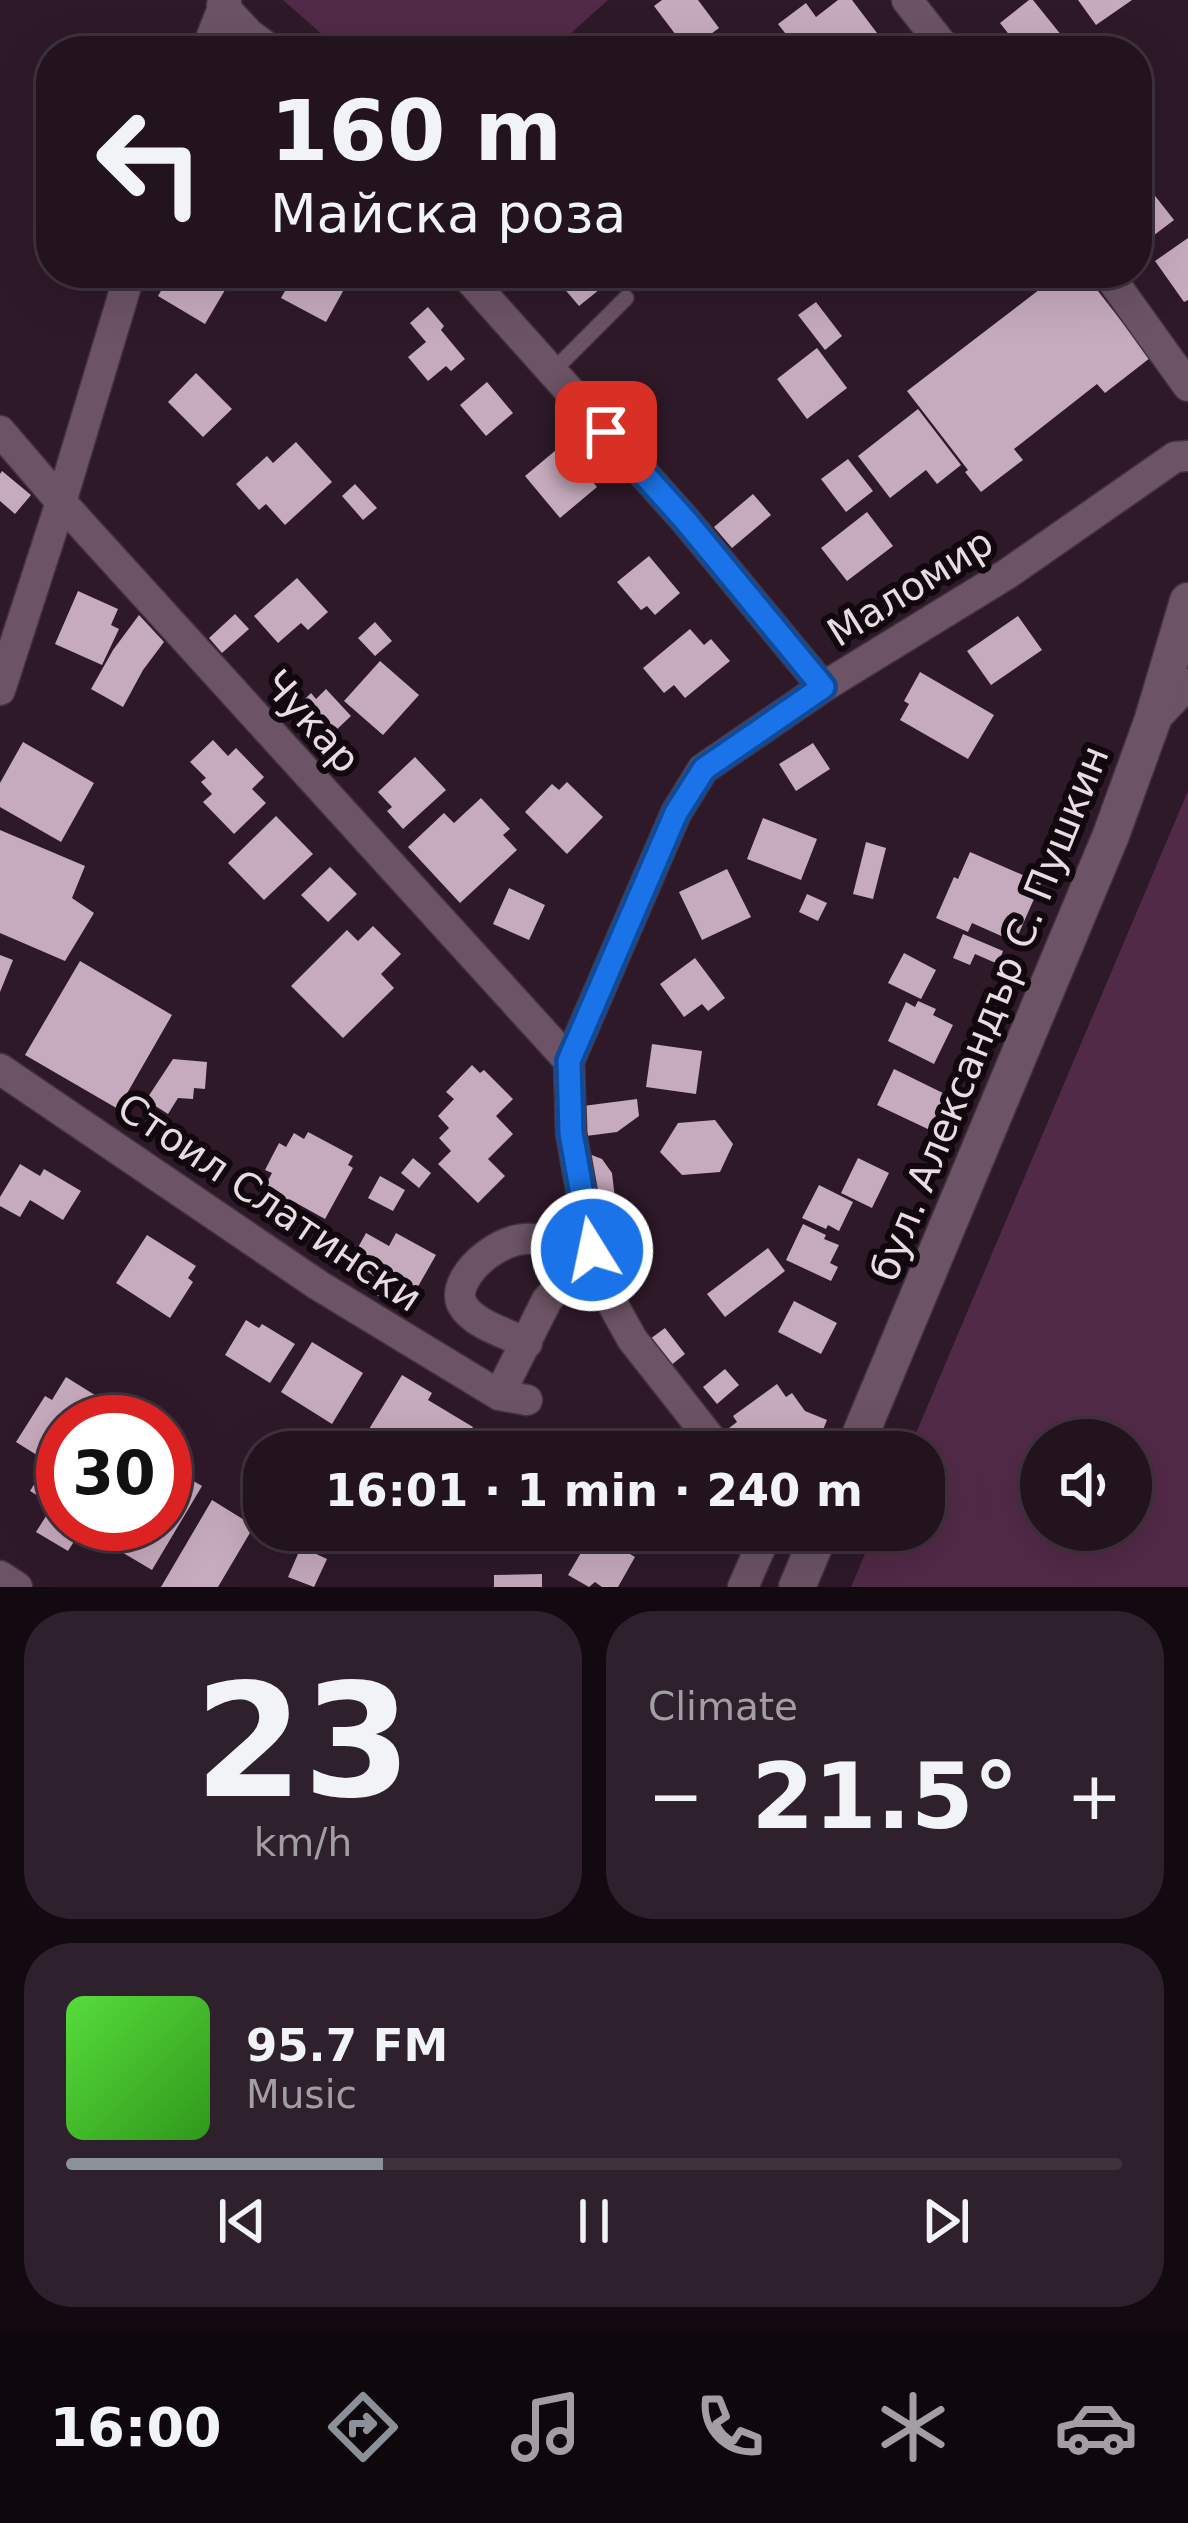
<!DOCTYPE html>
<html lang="en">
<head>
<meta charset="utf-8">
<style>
	:root { --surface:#22131f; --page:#2e202c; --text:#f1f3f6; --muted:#a29ea4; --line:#3f323d; --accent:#8c9099 }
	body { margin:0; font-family:"DejaVu Sans",sans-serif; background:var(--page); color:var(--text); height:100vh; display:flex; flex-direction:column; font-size:45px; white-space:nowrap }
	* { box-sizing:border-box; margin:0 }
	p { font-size:39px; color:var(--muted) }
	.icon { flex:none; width:66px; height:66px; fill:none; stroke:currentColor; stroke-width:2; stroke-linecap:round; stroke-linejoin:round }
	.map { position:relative; height:1587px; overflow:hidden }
	.side { display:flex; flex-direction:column; gap:24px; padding:24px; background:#130a11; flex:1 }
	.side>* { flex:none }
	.guide { position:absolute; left:36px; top:36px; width:1116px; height:252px; border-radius:48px; box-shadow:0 12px 48px #0002,0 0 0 3px var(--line); background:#22131f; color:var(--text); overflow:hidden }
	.buttons { position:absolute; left:1020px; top:1419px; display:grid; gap:24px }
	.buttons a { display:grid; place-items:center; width:132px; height:132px; border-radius:50%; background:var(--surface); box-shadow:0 12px 48px #0002,0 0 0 3px var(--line); font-size:60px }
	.speed { position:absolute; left:36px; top:1395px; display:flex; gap:24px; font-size:60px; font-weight:700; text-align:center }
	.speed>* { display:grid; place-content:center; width:156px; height:156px; border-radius:50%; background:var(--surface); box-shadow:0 12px 48px #0002,0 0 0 3px var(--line); line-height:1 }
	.speed .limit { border:18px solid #d22; background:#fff; color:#111 }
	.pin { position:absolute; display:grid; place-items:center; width:102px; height:102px; color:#fff; margin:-51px; border-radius:24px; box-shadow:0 6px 18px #0006 }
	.me { position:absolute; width:132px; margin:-66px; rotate:350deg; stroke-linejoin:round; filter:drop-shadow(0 0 9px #0008) }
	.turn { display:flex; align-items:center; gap:42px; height:252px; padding:0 36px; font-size:54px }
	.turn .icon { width:156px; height:156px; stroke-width:2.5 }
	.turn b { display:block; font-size:84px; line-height:102px }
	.big { font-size:90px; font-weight:600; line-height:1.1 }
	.side .card { flex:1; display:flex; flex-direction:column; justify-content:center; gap:18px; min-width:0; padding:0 42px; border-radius:48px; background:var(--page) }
	.side .dial { align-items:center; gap:0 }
	.dial b { font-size:156px; line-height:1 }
	.song { display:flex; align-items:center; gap:36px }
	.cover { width:144px; height:144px; border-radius:18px; background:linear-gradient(135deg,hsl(110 70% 55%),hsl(110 70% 35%)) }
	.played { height:12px; border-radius:6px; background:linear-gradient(90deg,var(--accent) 30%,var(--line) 30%) }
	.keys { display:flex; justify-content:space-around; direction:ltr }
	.heat { display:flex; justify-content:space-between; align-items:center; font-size:66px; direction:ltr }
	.side .tiles { flex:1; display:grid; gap:24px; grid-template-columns:1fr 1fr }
	.card:last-child { grid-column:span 2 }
	.trip { position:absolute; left:243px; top:1431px; width:702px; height:120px; border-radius:48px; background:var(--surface); box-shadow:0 12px 48px #0002,0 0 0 3px var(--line); font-weight:600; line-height:120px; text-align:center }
	.tabs { display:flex; height:192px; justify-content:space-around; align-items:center; background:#0e080c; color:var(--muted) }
	.tabs .icon { width:84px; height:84px }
	.tabs .on { color:var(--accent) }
	.tabs b { font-size:54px; color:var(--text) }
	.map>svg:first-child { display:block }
	.green { fill:#512a47; fill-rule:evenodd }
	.building { fill:#c6aabd }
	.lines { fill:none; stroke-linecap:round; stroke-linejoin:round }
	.lane-casing { stroke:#44333f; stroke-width:18 }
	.street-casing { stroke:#44333f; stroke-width:33 }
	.secondary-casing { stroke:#44333f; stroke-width:39 }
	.lane { stroke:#6c5365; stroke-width:15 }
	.street { stroke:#6c5365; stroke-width:30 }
	.secondary { stroke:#6c5365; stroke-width:36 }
	.route-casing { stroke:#114b97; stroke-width:30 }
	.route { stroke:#1a73e8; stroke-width:21 }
	.labels { text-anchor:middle; stroke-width:12; stroke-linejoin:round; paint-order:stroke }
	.street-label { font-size:39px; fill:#e9dae4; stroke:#11080e }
</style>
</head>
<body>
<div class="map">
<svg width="1188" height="1587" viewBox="0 0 1188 1587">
	<rect width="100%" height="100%" fill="#2e1929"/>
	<path class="green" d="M283,0H608L551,51H341Z
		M1188,791V1587H851L875,1530H924V1452H908ZM1041,1440H1131V1530H1041Z"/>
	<path class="building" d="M662,0H698L719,28L688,51L654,6Z
		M838,0H852L877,33L864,43L870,51H799L778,24L806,3L816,17Z
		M1029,0H1033L1066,41L1053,51H1022L1000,23Z
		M1078,0H1132L1096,25Z
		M1141,178L1174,220L1137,248V182Z
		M1188,238V300L1184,302L1155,261Z
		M171,273H235L205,324L158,296Z
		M295,273H353L326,322L281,298Z
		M553,273H620L579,306L557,280L549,276Z
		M1061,273H1084L1150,358L1105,393L1097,384L1014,449L1023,460L981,492L965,472L968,470L907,391Z
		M816,302L842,336L825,350L798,315Z
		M428,307L444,326L441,330L465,359L451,371L446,366L428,381L408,357L426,342L410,323Z
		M817,348L847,388L807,419L777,379Z
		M196,373L232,409L203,437L168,402Z
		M487,382L513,413L486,436L460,405Z
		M918,409L961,465L937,484L926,470L890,498L858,456Z
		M296,442L332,482L285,525L266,504L259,510L236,484L267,456L273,463Z
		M562,445L597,487L560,518L525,476Z
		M848,459L873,491L846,512L821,479Z
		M2,471L31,495L15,514L0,501V474Z
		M355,484L377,508L363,520L342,496Z
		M753,494L771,515L732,548L714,527Z
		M867,512L893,546L847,581L821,548Z
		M649,556L680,593L655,615L647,606L641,610L617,582Z
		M297,578L328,612L308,630L301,623L278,643L254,616Z
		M78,591L118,609L111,625L119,629L102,665L55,644Z
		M235,614L249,629L222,653L209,638Z
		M139,615L164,642L143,670L123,707L91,689L113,650Z
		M1018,616L1042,650L991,685L967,651Z
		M375,622L392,641L375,656L358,638Z
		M690,629L704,645L711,639L730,661L685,698L674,685L664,693L643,668Z
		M380,661L419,695L383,735L344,701Z
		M920,672L994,715L968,759L900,720L909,704L904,701Z
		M326,689L351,716L333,733L327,727L322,731L298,706L311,693L316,699Z
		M213,740L228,756L236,748L264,777L252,789L266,803L234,834L203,802L212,794L201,782L206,778L190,762Z
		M23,742L94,783L61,842L0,807V783Z
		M813,743L830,769L796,791L779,764Z
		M415,757L446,790L403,829L387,811L392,807L378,792Z
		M567,782L603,817L567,854L525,812L552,784L559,790Z
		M481,798L510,829L503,835L517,850L460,903L408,847L444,813L454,823Z
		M276,816L313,854L264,900L228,863Z
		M763,818L817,839L801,880L747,859Z
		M0,830L85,866L72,898L94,913L65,961L0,933Z
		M866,842L886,848L873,899L853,894Z
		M970,852L1041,883L1015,942L972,923L968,932L936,918L954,877L958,879Z
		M330,867L357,894L328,922L301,895Z
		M727,869L751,917L702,940L679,892Z
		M509,888L545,905L529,940L493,924Z
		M807,894L827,903L818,921L799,912Z
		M373,926L401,954L381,974L394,988L343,1038L291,986L347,930L358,941Z
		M963,934L1003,951L998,964L975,954L970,965L953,958Z
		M904,953L936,970L921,999L888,983Z
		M0,955L13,960L0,992Z
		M695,958L725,998L708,1011L702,1004L684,1017L660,984Z
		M80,961L172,1015L118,1109L25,1055Z
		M918,1001L936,1009L933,1015L953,1025L934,1064L888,1041L906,1002L915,1007Z
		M652,1044L702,1051L696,1094L646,1087Z
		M173,1059L207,1062L205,1089L194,1088L193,1099L178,1098L168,1114L146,1100Z
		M472,1065L480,1073L484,1070L513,1099L496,1116L513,1134L488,1159L505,1176L478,1203L438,1164L451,1151L439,1138L449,1128L438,1116L454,1099L446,1092Z
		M894,1069L949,1096L932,1131L877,1105Z
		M637,1099L639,1116L617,1132L586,1136L583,1106Z
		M715,1120L733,1144L720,1172L682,1175L660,1152L678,1123Z
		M308,1132L353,1156L348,1165L353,1168L325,1219L289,1199L285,1206L261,1193L272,1173L265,1170L279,1143L286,1147L294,1133L304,1139Z
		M589,1154L602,1159L612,1173L616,1207L595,1210Z
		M413,1158L431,1173L419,1188L401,1173Z
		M858,1158L889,1173L872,1208L841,1193Z
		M20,1164L40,1176L44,1169L81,1191L63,1220L30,1200L20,1217L0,1206V1197Z
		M380,1176L405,1190L393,1211L368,1198Z
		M819,1185L853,1202L839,1231L828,1225L826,1229L802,1218Z
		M803,1224L826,1235L824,1239L839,1245L830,1263L838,1267L831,1281L786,1260Z
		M366,1233L389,1246L396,1233L436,1255L416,1290L409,1286L397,1306L365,1289L373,1275L350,1262Z
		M147,1235L196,1266L188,1278L193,1282L170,1318L116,1283Z
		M768,1248L785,1271L725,1317L707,1294Z
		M794,1301L837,1323L821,1354L778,1332Z
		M246,1320L259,1328L262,1324L295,1344L270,1383L225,1355Z
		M665,1328L685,1354L670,1366L650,1339Z
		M312,1342L363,1373L332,1424L281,1392Z
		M725,1369L739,1385L717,1404L703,1387Z
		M402,1375L432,1393L428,1400L473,1427L457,1452H355Z
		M66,1377L138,1422H63V1524H85L68,1551L36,1532L53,1505L30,1491L48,1462L16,1442L45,1396L52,1400Z
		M777,1384L786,1397L792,1393L805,1411L827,1420L814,1452H747L729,1428L737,1422L733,1416Z
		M165,1464L202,1486L152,1570L103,1541L113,1524H165Z
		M212,1500L254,1526L218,1587H161Z
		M593,1532L635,1557L618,1587H602L595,1582L589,1587L568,1575Z
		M301,1547L327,1559L314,1587L288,1577Z
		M542,1574V1587H494V1575Z"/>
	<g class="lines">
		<defs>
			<path id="lane" d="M552,372L626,298"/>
			<path id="street" d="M907,0L947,51
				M222,5L249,34L272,51
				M206,51L226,0
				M464,273L686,521L823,687
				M1107,273L1188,386
				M0,431L61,502L569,1061
				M0,690L61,502L130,273
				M1152,722L1188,684
				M0,1069L318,1285L499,1395L527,1400
				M527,1343C508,1334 472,1324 462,1304C448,1275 514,1222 546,1244C555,1250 561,1265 567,1275
				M499,1395L547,1300L579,1263
				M721,1452L632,1339L601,1283L592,1250L571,1133L569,1061L676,813L703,769L823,687L1007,574L1175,457L1188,456
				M0,1576L17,1587
				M743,1587L768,1530"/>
			<path id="secondary" d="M853,1452L1111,835L1152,722L1188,601
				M797,1587L821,1530"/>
		</defs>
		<use href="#lane" class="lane-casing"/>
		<use href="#street" class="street-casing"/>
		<use href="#secondary" class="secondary-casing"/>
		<use href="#lane" class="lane"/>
		<use href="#street" class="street"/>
		<use href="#secondary" class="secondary"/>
	</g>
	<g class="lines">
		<defs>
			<path id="route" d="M592,1250L571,1133L569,1061L676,813L704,769L823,687L686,521L606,432"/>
		</defs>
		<use href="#route" class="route-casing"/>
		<use href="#route" class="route"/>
	</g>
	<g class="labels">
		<g class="street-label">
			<text transform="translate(910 587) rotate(-32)" y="14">Маломир</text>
			<text transform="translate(312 721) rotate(48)" y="14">Чукар</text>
			<text transform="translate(989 1013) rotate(-68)" y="14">бул. Александър С. Пушкин</text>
			<text transform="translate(270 1202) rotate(34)" y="14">Стоил Слатински</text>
		</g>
	</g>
</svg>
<div class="buttons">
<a><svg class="icon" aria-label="sound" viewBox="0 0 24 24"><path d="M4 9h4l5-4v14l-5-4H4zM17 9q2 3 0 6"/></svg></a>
</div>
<div class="speed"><div class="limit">30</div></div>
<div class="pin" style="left:606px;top:432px;background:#d93025"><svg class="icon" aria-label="arrive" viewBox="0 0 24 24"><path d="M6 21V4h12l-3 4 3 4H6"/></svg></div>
<svg class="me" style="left:592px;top:1250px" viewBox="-20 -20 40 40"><circle r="17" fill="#1a73e8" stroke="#fff" stroke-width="3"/><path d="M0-11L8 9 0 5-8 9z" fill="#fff"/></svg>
<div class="trip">16:01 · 1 min · 240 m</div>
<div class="guide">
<div class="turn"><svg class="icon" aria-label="left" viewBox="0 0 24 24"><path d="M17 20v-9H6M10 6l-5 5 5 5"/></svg><div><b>160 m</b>Майска роза</div></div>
</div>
</div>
<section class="side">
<div class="tiles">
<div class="card dial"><b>23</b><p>km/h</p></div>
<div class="card"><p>Climate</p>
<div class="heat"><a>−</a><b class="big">21.5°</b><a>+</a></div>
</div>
<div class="card">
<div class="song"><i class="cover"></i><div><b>95.7 FM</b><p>Music</p></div></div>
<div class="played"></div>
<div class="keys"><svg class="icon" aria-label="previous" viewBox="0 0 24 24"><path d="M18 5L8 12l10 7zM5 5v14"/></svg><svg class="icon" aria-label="pause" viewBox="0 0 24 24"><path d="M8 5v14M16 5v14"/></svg><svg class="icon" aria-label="next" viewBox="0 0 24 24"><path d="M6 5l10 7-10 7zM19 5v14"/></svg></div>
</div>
</div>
</section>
<nav class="tabs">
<b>16:00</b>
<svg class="icon on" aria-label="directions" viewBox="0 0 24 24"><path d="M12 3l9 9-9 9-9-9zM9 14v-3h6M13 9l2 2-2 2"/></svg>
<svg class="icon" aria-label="music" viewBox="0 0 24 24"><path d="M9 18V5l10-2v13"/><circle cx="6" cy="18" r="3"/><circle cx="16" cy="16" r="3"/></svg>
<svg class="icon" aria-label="phone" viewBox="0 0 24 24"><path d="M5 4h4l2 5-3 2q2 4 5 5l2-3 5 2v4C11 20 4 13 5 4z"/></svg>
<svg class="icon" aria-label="climate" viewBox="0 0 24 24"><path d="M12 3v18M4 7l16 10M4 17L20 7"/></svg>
<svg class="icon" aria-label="car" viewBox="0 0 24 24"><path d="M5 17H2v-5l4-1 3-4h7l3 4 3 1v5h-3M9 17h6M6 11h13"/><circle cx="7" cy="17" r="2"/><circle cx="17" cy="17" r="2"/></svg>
</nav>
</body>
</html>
